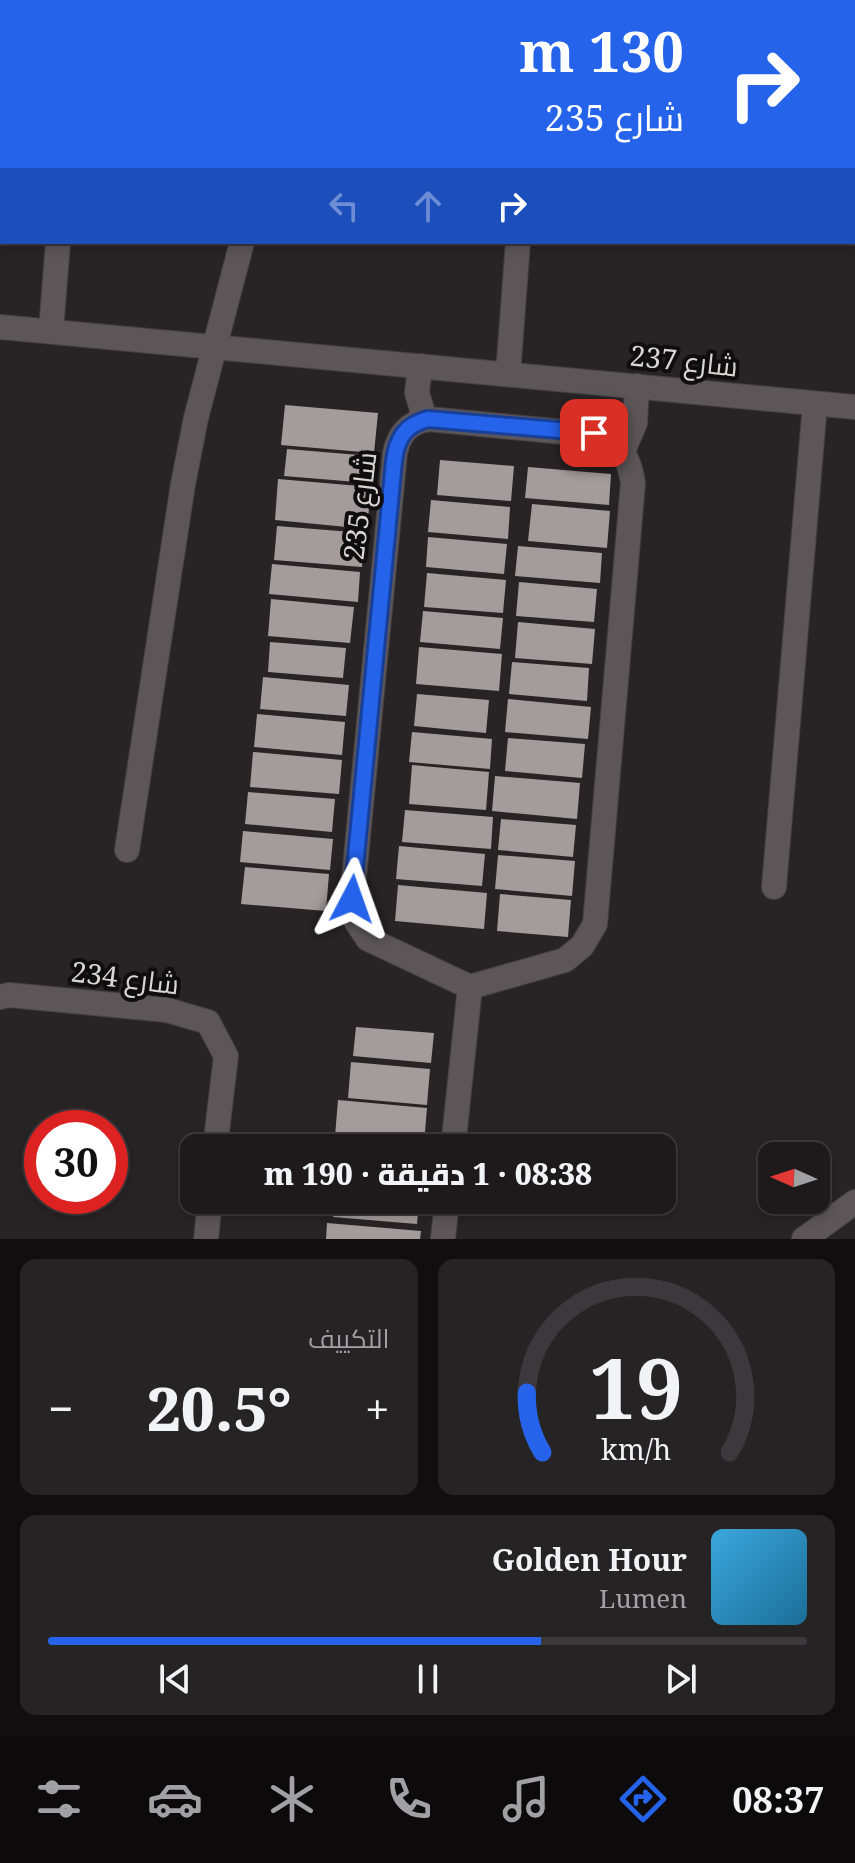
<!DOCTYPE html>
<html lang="ar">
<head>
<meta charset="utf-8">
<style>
	:root { --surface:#1e1a1c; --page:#262325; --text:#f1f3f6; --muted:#a1a1a3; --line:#3c383b; --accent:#2563eb }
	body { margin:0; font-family:"Noto Serif",Cairo,serif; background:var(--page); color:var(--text); direction:rtl; height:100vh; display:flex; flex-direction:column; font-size:30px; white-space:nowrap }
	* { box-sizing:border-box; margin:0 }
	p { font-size:26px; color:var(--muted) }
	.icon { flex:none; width:44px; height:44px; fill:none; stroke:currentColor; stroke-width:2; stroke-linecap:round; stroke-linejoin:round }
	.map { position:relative; height:1239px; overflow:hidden; direction:ltr }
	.sheet { display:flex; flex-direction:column; gap:20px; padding:20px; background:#100e0f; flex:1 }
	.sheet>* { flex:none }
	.banner { position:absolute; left:0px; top:0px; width:856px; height:244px; box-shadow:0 4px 12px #0003,0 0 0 2px var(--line); direction:rtl; background:#2563eb; color:#fff; overflow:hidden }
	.needle { width:52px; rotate:273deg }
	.tools { position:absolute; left:758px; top:1142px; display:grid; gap:16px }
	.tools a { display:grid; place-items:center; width:72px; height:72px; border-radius:16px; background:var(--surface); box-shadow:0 4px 12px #0003,0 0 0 2px var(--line); font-size:40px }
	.speed { position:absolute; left:24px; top:1110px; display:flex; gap:16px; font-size:40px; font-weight:700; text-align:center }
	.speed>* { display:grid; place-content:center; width:104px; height:104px; border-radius:50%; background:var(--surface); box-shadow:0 4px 12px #0003,0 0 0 2px var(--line); line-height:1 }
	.speed .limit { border:12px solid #d22; background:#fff; color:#111 }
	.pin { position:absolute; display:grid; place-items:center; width:68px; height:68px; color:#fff; margin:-34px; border-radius:16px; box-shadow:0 4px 12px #0006 }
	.me { position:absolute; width:88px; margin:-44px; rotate:4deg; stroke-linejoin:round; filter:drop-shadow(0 0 6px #0008) }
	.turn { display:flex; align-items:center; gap:28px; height:168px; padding:0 40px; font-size:36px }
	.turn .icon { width:104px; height:104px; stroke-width:2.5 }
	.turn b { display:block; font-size:56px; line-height:68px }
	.lanes { display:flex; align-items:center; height:76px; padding:0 40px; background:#0003; justify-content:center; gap:40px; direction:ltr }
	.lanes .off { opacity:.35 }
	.big { font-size:60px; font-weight:800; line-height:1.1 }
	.sheet .widget { flex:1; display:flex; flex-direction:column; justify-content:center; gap:12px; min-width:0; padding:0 28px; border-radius:16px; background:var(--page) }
	.sheet .dial { align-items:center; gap:0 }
	.dial svg { height:208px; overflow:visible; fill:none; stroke:var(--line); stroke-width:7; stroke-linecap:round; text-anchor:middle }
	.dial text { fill:var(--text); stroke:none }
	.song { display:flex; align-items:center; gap:24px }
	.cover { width:96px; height:96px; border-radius:12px; background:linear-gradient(135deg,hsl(200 70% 55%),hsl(200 70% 35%)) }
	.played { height:8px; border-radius:4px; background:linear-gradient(90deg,var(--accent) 65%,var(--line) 65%) }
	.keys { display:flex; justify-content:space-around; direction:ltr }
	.heat { display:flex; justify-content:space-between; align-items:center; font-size:44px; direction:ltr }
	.sheet .tiles { flex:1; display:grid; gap:20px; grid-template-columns:1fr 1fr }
	.widget:last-child { grid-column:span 2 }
	.trip { position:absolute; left:180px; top:1134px; width:496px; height:80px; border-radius:16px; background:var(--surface); box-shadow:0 4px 12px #0003,0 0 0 2px var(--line); font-weight:800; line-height:80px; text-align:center; direction:rtl }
	.tabs { display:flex; height:128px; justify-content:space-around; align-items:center; background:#0c0a0b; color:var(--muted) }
	.tabs .icon { width:56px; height:56px }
	.tabs .on { color:var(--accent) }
	.tabs b { font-size:36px; color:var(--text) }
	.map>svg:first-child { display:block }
	.building { fill:#a39c9b }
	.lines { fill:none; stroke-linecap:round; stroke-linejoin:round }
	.minor-casing { stroke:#454142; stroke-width:26 }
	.minor { stroke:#5c5658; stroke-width:24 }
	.route-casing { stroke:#184099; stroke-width:20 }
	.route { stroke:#2563eb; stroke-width:14 }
	.labels { text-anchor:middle; stroke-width:8; stroke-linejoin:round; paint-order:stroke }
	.street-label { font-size:28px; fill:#d8d5d5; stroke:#100d0e }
</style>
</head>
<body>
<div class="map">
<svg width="855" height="1239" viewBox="0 0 855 1239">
	<rect width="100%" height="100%" fill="#282325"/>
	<path class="building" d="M285,405L378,413L374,453L281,445Z
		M287,449L371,456L369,483L284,476Z
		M440,460L514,466L511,501L437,495Z
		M528,467L611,474L609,505L525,498Z
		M278,479L371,487L367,529L275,520Z
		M431,500L510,507L508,539L428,532Z
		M532,504L610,511L607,548L528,541Z
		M277,526L364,533L362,567L274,560Z
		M428,537L507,544L504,574L426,567Z
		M518,546L602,553L600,583L515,576Z
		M272,564L360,572L358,602L269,594Z
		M427,573L506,580L503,613L424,607Z
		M519,582L597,589L594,622L516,616Z
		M271,599L354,607L350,643L268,636Z
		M423,611L503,618L500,649L420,642Z
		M518,622L595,629L592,664L515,658Z
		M270,642L346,648L343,678L268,672Z
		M419,647L502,654L499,691L416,684Z
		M512,662L589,668L587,701L509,694Z
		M263,677L349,685L346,716L260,709Z
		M417,694L489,700L486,733L414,726Z
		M508,699L591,707L588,739L505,732Z
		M257,714L345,722L342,755L254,747Z
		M412,732L492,739L490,769L409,762Z
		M508,738L585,744L582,778L505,771Z
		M253,752L342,760L339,794L250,787Z
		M412,765L489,772L486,810L409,804Z
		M495,776L580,783L577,819L492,811Z
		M248,792L335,799L332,832L245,824Z
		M405,810L493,817L491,849L402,842Z
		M501,819L576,825L573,857L498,850Z
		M243,831L333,839L330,870L240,862Z
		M399,846L485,854L482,886L396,879Z
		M498,855L575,861L572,896L495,889Z
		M245,867L329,874L326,911L241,904Z
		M398,885L487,893L484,929L395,921Z
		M500,894L571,900L568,937L497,931Z
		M356,1027L434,1033L431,1063L353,1056Z
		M351,1062L430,1069L427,1105L348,1098Z
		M338,1100L427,1108L424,1144L335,1136Z
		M345,1140L416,1146V1148H344Z
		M334,1200H419L417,1224L333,1217Z
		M327,1223L421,1231L420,1239H326Z"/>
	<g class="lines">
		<defs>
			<path id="minor" d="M61,2V0
				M312,2V0
				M537,2V0
				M0,327L855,407
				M51,331L58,242
				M420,366L417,393L425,420
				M508,374L518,242
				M428,419L605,436C623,445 630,463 633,483L595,924L582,946L565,960L470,987L368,939L356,921L352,899L395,453C399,433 409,423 428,419Z
				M623,451L635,423L637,386
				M127,850L183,484L196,418L242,242
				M774,887L815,404
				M0,997L9,995L167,1010L208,1022L226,1056L215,1148
				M453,1148L470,987
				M206,1239L210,1200
				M443,1239L447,1200
				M804,1239L855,1202"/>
		</defs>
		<use href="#minor" class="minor-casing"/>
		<use href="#minor" class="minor"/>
	</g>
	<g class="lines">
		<defs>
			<path id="route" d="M352,899L394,461C397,438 405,425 428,419L594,433"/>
		</defs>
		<use href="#route" class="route-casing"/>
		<use href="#route" class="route"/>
	</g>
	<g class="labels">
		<g class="street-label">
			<text transform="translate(684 361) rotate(6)" y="10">شارع 237</text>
			<text transform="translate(360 506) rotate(-83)" y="10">شارع 235</text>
			<text transform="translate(125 978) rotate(7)" y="10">شارع 234</text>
		</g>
	</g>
</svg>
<div class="tools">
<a><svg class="needle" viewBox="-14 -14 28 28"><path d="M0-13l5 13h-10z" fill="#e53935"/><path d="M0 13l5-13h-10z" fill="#a1a1a3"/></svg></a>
</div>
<div class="speed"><div class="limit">30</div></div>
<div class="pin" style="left:594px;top:433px;background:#d93025"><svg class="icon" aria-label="arrive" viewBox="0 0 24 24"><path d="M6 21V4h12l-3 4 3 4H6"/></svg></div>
<svg class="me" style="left:352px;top:899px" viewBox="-20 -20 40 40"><path d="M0-17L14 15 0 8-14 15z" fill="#2563eb" stroke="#fff" stroke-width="4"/></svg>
<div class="trip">08:38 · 1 دقيقة · 190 m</div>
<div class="banner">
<div class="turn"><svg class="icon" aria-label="right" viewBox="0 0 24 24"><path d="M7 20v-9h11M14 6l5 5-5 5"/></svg><div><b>130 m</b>شارع 235</div></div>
<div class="lanes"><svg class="icon off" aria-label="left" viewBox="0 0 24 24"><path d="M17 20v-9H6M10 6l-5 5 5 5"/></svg><svg class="icon off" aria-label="ahead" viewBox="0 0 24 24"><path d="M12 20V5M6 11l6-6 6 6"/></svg><svg class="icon" aria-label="right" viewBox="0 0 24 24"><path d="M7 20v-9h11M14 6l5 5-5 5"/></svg></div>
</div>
</div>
<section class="sheet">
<div class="tiles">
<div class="widget dial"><svg viewBox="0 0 100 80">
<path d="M14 69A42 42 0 1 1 86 69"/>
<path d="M14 69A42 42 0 0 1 8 46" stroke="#2563eb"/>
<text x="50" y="56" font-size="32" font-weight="700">19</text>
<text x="50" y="72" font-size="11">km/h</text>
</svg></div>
<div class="widget"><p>التكييف</p>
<div class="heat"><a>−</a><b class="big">20.5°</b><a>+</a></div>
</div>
<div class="widget">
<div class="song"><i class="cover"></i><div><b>Golden Hour</b><p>Lumen</p></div></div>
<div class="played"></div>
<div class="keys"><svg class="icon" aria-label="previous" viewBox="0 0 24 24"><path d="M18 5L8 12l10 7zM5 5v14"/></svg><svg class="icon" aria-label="pause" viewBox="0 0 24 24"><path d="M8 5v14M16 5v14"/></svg><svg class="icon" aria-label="next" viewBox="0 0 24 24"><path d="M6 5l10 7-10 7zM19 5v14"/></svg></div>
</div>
</div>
</section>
<nav class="tabs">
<b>08:37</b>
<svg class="icon on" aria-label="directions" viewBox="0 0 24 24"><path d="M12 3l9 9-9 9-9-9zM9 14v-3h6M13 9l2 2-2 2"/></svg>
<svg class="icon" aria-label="music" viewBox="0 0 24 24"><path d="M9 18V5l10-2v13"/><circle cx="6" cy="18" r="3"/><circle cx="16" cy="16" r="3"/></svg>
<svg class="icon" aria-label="phone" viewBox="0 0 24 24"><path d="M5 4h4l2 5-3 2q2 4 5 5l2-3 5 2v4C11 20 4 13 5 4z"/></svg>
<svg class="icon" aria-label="climate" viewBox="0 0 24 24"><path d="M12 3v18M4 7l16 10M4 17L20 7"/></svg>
<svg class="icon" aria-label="car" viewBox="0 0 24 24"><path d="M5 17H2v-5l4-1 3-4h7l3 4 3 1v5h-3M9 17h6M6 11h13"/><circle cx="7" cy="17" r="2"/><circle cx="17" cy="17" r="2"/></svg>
<svg class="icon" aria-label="filters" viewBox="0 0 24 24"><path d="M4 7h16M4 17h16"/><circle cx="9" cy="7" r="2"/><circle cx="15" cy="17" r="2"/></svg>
</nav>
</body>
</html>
